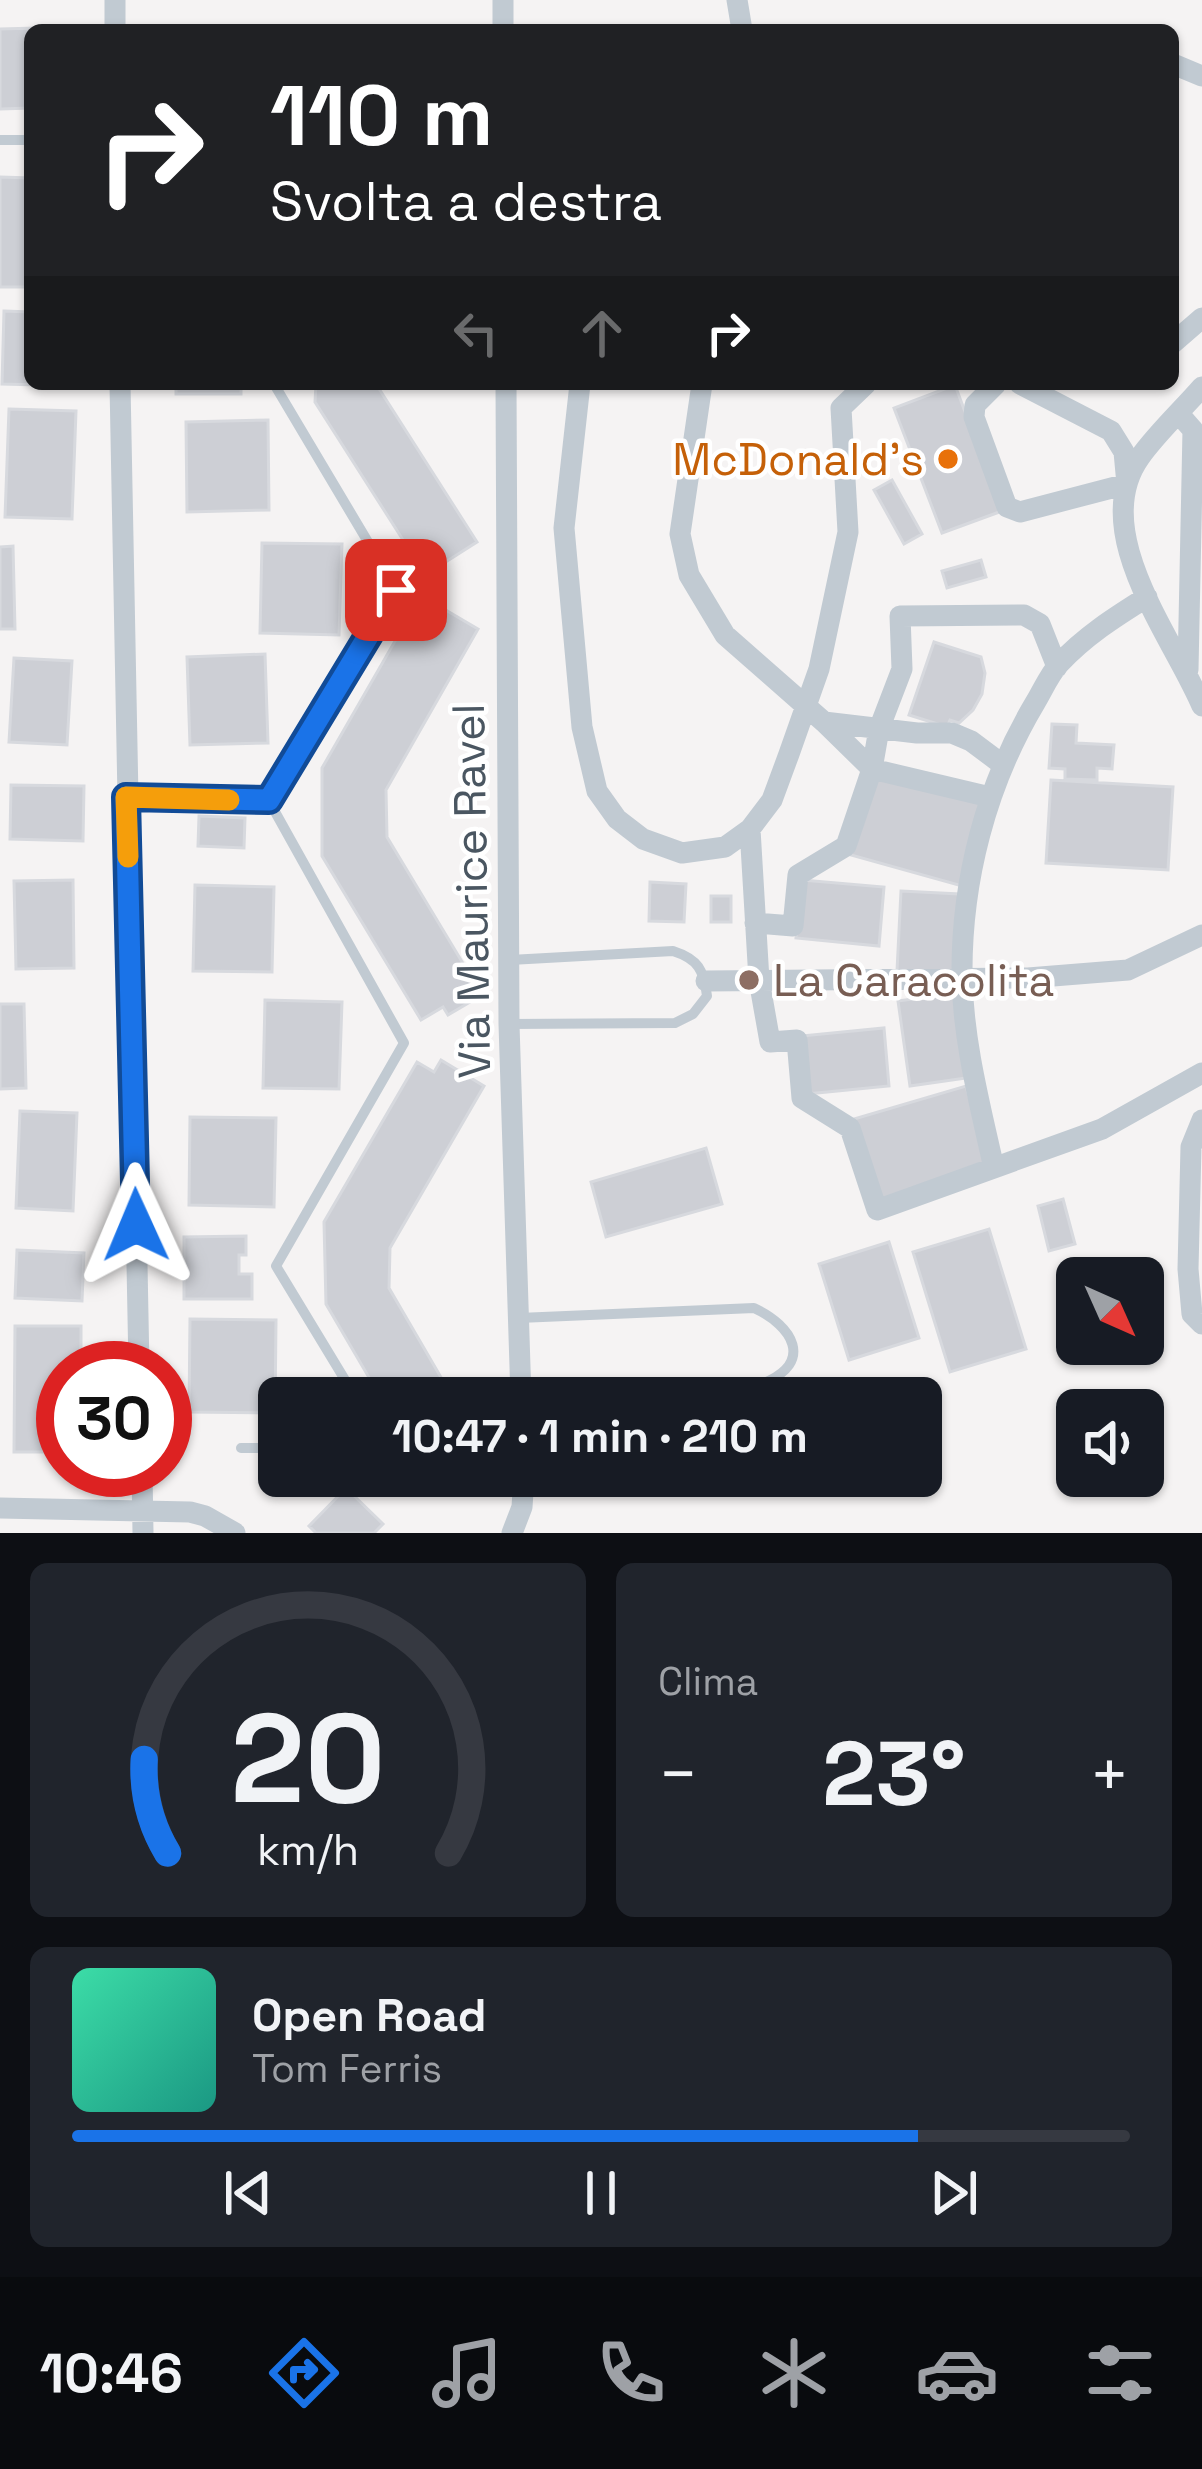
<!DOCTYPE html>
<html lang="it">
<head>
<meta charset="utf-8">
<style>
	:root { --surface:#171b24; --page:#20242c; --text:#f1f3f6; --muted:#9ea1a6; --line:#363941; --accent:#1a73e8 }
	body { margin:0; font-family:"Space Grotesk",sans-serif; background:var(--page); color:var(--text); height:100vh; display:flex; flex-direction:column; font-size:45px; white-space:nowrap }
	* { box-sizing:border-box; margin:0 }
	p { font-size:39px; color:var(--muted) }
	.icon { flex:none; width:66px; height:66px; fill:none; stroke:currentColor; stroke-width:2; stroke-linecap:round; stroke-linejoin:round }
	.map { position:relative; height:1533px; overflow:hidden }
	.details { display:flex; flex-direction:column; gap:30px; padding:30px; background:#0d0f14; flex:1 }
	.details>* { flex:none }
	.hud { position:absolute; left:24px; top:24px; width:1155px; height:366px; border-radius:18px; box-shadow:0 3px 9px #0004; background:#202124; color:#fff; overflow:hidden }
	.needle { width:78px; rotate:135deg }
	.tools { position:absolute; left:1056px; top:1257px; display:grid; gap:24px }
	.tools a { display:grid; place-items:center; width:108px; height:108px; border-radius:18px; background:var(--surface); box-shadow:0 3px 9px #0004; font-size:60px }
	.speed { position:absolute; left:36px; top:1341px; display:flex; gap:24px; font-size:60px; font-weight:700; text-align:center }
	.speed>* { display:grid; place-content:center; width:156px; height:156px; border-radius:50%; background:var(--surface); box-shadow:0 3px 9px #0004; line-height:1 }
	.speed .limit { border:18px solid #d22; background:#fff; color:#111 }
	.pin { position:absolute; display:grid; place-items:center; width:102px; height:102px; color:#fff; margin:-51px; border-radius:24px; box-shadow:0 6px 18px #0006 }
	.me { position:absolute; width:132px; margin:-66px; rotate:359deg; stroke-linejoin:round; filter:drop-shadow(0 0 9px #0008) }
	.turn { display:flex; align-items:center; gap:42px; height:252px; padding:0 48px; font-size:54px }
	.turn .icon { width:156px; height:156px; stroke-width:2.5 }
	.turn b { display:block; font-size:84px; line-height:102px }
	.lanes { display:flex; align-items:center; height:114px; padding:0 48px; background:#0003; justify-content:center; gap:60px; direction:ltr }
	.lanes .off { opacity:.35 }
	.big { font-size:90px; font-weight:700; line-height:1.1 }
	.details .widget { flex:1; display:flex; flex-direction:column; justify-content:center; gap:18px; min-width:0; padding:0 42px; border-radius:18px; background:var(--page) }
	.details .dial { align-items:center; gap:0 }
	.dial svg { height:312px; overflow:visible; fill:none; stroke:var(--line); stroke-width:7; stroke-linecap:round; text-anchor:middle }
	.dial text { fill:var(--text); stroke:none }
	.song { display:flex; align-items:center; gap:36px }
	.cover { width:144px; height:144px; border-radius:18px; background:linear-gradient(135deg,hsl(160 70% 55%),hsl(170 70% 35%)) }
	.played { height:12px; border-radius:6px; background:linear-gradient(90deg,var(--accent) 80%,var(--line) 80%) }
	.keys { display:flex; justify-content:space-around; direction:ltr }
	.heat { display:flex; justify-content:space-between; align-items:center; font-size:66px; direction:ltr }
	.details .tiles { flex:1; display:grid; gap:30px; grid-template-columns:1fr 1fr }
	.widget:last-child { grid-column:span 2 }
	.trip { position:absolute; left:258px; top:1377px; width:684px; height:120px; border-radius:18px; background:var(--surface); box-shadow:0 3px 9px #0004; font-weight:700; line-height:120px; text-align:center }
	.tab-bar { display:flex; height:192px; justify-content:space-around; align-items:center; background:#090b0e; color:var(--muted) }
	.tab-bar .icon { width:84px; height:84px }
	.tab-bar .selected { color:var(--accent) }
	.tab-bar b { font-size:54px; color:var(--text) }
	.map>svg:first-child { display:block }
	.building { fill:#cdcfd5; stroke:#d7d9de; stroke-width:3 }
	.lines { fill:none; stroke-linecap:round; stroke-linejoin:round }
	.lane { stroke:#c1cad2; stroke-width:10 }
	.street { stroke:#c1cad2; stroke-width:21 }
	.route-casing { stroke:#114b97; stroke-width:30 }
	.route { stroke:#1a73e8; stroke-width:21 }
	.slow { stroke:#f59e0b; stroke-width:21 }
	.food-dot { fill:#e8710a; stroke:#fff; stroke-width:4.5 }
	.education-dot { fill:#8d6e63; stroke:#fff; stroke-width:4.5 }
	.labels { text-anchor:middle; stroke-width:9; stroke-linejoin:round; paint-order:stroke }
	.food-label { font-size:45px; fill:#c56008; stroke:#fff; text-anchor:end }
	.street-label { font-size:45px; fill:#4a5661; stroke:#fff }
	.education-label { font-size:45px; fill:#785e54; stroke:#fff; text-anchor:start }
</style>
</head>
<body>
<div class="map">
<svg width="1202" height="1533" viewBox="0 0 1202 1533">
	<rect width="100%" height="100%" fill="#f5f3f3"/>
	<path class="building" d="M73,27V30H30V108L0,109V29Z
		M0,177L30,178V287H0Z
		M4,311L30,312V384L79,386L2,384Z
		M176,384H241V394H176Z
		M316,384H376L477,542L441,565L435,555L419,565L315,402Z
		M955,385L1002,511L942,533L894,408Z
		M9,409L76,411L72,519L5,517Z
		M268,420L269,510L187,512L186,422Z
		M892,480L922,534L904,544L874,490Z
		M262,543L342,544L339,635L260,633Z
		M13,546L15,629H0V547Z
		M981,560L986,577L947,588L942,571Z
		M414,608L437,621L444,609L478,629L386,790L387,837L482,995L448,1015L443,1007L421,1020L322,856V768Z
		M934,642L981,657L985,673L982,694L973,710L959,723L950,720L947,727L909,715Z
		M265,654L268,743L190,745L187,657Z
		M14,658L72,661L67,745L9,742Z
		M1052,724L1077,725L1076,743L1114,745L1112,769L1097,768V780L1065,779V769L1049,768Z
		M875,772L986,803L962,886L851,855Z
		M1051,780L1173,787L1168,870L1046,863Z
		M11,785L84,786L83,841L10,839Z
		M199,816L245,818L244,848L198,846Z
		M73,880L74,968L16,969L14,881Z
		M802,880L884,887L879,946L796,938Z
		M650,882L686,884L684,922L649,921Z
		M195,885L274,887L272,972L193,971Z
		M901,891L959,894L955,974L897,971Z
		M711,896H731V922H711Z
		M955,993L966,1078L910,1086L898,1001Z
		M265,1000L342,1002L339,1089L263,1088Z
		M0,1004H24L26,1088L0,1089Z
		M884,1028L889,1086L806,1094L801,1036Z
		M441,1060L484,1086L390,1248L389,1288L453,1398H381L326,1304L324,1222L417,1062L434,1072Z
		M966,1086L990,1167L878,1201L854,1119Z
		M20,1111L77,1113L73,1211L16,1208Z
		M190,1117L276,1118L274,1207L189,1205Z
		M706,1148L722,1204L606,1237L591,1182Z
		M1063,1199L1075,1244L1049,1251L1038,1206Z
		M989,1229L1026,1349L950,1372L913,1252Z
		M246,1236V1255H239V1274H252V1299H184V1237Z
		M889,1242L919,1338L849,1360L819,1264Z
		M17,1250L84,1253L82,1301L15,1298Z
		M190,1319L276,1320L275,1413L189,1412Z
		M15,1326H81V1368H63V1452H14Z
		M346,1488L383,1524L374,1533H316L309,1526Z"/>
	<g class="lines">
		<path class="lane" d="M0,140H30
			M274,384L396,589L269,801L404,1043L276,1266L356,1398
			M128,797L269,801
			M509,1024L675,1023L693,1014L707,996C704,970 698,959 673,951L510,960
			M519,1318L754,1308C793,1326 814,1362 764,1383L521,1391
			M241,1448H279"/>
		<path class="street" d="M115,0V30
			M503,0V30
			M737,0L742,30
			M1173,64L1202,76
			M1173,343L1202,318
			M120,384L139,1368
			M506,384L509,1024L521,1398
			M580,384L564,528L582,727L597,791L617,819L643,839L682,853L725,847L750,829L772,800L789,754L819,669L848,532L841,408L866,384
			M702,384L680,534L689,575L725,635L824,722L917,733H952L971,741L1003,765
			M996,384L975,405L974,417L1007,507L1020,512L1127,484L1124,452L1111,431L1020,384
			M1202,387C1182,410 1158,432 1140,457C1087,531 1173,637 1202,706
			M1179,414L1193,430L1188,670
			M824,722L872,769L990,797
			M750,829L759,980L770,1042L797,1040L802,1098L850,1128L877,1210L1102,1129L1202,1073
			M755,923L793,926L798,875L846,846L872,769L879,729L902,669L900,616L1024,615L1040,624L1057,667
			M706,981L1028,978L1128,970L1202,935
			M1202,1120L1191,1147L1188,1269L1192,1314L1202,1324
			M994,1168C980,1105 963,1041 962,977C961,881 986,785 1035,703C1043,690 1049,675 1059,664C1085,636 1115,617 1147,597
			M142,1470L143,1533
			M0,1508L190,1512L205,1516L235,1533
			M512,1533L522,1507L524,1476"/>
	</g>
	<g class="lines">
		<defs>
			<path id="route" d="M136,1225L126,797L269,800L396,590"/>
		</defs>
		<use href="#route" class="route-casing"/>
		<use href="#route" class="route"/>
		<path class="slow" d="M128,857L126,797L229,800"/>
	</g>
	<circle class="food-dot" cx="948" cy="459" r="12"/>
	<circle class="education-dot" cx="749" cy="980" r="12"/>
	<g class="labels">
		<g class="food-label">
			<text x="924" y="475">McDonald's</text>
		</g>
		<g class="street-label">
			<text transform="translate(471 891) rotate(-91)" y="16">Via Maurice Ravel</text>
		</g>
		<g class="education-label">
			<text x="773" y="996">La Caracolita</text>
		</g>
	</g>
</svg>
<div class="tools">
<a><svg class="needle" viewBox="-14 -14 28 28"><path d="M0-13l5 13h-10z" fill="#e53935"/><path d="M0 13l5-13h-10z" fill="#9ea1a6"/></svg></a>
<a><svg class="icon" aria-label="sound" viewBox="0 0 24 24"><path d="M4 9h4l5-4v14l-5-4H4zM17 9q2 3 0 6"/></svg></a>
</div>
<div class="speed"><div class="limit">30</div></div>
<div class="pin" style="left:396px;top:590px;background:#d93025"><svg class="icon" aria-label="arrive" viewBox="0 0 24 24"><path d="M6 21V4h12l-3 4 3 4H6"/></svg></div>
<svg class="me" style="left:136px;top:1225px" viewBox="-20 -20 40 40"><path d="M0-17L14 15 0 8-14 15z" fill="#1a73e8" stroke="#fff" stroke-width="4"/></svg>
<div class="trip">10:47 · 1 min · 210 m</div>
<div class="hud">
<div class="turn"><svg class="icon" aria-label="right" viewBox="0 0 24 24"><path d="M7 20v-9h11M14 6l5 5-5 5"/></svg><div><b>110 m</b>Svolta a destra</div></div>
<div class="lanes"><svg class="icon off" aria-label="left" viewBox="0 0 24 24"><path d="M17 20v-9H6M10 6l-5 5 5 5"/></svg><svg class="icon off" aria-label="ahead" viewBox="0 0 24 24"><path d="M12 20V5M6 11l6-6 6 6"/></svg><svg class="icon" aria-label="right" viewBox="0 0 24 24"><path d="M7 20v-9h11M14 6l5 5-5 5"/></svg></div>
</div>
</div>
<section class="details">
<div class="tiles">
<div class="widget dial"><svg viewBox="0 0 100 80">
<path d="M14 69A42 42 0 1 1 86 69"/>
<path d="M14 69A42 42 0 0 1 8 45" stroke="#1a73e8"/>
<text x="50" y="56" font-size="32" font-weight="700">20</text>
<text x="50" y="72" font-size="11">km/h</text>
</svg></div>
<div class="widget"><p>Clima</p>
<div class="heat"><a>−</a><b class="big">23°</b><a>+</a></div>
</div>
<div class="widget">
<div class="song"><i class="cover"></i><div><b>Open Road</b><p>Tom Ferris</p></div></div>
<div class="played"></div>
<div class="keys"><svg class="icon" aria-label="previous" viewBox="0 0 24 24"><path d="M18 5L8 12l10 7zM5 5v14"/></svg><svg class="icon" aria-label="pause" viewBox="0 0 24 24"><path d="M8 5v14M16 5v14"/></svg><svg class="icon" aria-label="next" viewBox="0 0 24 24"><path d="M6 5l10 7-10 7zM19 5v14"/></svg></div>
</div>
</div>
</section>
<nav class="tab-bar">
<b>10:46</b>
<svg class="icon selected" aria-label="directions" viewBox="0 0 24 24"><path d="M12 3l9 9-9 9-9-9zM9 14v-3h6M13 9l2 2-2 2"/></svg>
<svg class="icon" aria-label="music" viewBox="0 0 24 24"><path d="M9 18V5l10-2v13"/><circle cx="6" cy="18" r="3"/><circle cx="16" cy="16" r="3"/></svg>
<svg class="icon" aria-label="phone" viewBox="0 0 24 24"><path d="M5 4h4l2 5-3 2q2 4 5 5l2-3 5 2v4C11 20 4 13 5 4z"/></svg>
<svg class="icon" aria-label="climate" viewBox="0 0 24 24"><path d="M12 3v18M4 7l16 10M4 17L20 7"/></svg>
<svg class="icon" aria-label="car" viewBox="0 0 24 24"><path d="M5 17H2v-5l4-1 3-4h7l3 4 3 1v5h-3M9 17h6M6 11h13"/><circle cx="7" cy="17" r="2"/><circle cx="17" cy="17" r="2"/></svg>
<svg class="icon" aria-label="filters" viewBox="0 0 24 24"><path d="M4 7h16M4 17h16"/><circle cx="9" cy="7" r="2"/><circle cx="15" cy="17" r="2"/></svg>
</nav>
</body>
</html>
